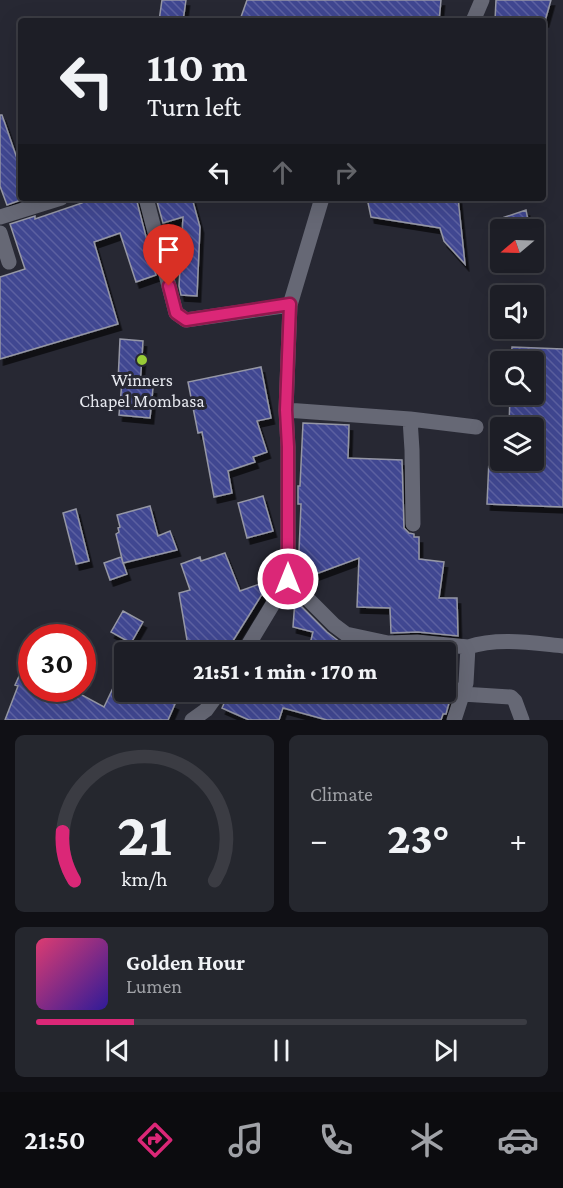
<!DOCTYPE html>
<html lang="en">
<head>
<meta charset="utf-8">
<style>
	:root { --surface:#1d1e26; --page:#25272e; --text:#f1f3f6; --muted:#a0a2a7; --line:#3b3c43; --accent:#db2777 }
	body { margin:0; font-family:"Crimson Pro",serif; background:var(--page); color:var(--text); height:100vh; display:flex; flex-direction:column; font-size:22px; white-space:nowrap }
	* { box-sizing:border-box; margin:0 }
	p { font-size:20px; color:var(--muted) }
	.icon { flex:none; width:33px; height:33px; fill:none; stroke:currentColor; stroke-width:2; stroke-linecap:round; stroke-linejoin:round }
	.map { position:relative; height:720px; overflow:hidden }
	.sheet { display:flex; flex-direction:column; gap:15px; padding:15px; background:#101015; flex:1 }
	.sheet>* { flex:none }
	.banner { position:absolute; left:18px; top:18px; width:528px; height:183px; border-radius:6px; box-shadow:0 6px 24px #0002,0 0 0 2px var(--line); background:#1d1e26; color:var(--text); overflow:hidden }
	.needle { width:39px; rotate:251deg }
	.fabs { position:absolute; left:490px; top:219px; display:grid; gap:12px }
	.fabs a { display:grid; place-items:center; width:54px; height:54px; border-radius:6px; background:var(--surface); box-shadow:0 6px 24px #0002,0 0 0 2px var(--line); font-size:30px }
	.speed { position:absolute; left:18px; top:624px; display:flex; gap:12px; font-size:30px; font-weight:700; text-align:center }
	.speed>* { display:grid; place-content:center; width:78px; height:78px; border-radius:50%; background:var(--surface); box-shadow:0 6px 24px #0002,0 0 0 2px var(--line); line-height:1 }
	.speed .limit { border:9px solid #d22; background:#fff; color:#111 }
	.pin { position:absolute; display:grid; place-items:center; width:51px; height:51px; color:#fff; margin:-62px -26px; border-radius:50% 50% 50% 0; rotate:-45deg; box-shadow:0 0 6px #0007 }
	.pin .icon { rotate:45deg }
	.me { position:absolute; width:66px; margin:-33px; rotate:0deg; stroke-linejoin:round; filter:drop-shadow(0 0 4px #0008) }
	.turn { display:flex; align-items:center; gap:21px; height:126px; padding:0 30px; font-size:27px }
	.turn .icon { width:78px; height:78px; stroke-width:2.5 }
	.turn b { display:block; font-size:42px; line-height:51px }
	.lanes { display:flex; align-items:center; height:57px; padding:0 30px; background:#0003; justify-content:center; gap:30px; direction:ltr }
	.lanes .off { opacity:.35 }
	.big { font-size:45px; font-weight:800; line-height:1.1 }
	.sheet .widget { flex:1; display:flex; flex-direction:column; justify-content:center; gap:9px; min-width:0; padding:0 21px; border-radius:9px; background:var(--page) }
	.sheet .dial { align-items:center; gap:0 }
	.dial svg { height:156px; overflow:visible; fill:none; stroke:var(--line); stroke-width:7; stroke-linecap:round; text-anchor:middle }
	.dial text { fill:var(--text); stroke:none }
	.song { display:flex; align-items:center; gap:18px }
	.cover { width:72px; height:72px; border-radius:9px; background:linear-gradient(135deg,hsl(340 70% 55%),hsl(250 70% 35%)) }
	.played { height:6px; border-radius:3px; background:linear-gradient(90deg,var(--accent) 20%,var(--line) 20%) }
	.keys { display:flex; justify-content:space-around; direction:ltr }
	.heat { display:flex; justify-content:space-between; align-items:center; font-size:33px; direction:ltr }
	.sheet .tiles { flex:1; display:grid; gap:15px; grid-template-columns:1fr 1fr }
	.widget:last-child { grid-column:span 2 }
	.trip { position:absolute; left:114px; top:642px; width:342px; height:60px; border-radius:6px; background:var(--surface); box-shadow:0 6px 24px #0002,0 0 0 2px var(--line); font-weight:800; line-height:60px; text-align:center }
	.dock { display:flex; height:96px; justify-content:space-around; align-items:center; background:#0c0c0f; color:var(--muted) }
	.dock .icon { width:42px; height:42px }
	.dock .on { color:var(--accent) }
	.dock b { font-size:27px; color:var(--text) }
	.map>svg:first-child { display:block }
	.building { fill:url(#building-back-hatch); stroke:#9597a5; stroke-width:1.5; filter:url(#shadow) }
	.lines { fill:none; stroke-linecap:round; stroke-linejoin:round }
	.minor { stroke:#666875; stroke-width:15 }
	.route-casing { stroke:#8e194d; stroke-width:15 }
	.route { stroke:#db2777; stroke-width:10 }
	.poi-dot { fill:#98cb37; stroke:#272833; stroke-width:2 }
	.labels { text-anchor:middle; stroke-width:6; stroke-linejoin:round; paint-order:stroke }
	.poi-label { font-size:18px; fill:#e6e8ef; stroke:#272833 }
</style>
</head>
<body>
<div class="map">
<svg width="563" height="720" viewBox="0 0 563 720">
	<defs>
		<pattern id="building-back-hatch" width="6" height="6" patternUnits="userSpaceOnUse" patternTransform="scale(1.5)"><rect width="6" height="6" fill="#414691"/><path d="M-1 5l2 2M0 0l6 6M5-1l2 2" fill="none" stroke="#5c61a1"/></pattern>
		<filter id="shadow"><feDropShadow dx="3.5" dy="6" stdDeviation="0" flood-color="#0009"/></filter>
	</defs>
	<rect width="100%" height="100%" fill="#272833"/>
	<path class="building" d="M162,0H186L183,21H159Z
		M247,0H441L439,21H252L241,17Z
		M496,0H551L545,21H495Z
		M0,115H2L21,170V200L7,205L0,186Z
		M81,198H136L156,275L136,282L120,233L94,242L118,324L0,359V277L25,269L10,224L35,216V219L82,203Z
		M156,198H192L200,227L197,296L181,295L179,286L183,217L163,223Z
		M367,198H458L465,264L444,241L440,228L371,217Z
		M526,210L530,230H505L502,218Z
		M120,339L143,341L140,387L153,388L150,418L119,415L122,382H118Z
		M512,347L563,349V507L487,504L489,460H534V428H509L510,394H534V362H511Z
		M261,367L271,418L257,421L267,452L253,457L255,462L228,471L232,493L214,497L202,432L198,433L188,382Z
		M303,423L349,425L348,458L402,460L404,528L409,533L414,534V537H419V559L444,562L439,598H457L458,636L418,632L391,633L390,608L357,607L359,558L313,575V583H305L298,575L301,504H298V486H300Z
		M263,496L273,531L247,538L238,503Z
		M150,506L158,536L170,531L177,550L123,563L116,534L119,532L118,528L120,527L117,515Z
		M76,509L89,561L76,564L63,513Z
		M225,553L240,591L271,580L226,652H189L179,593L190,590L181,564L200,557L201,561Z
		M121,557L127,574L110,580L104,563Z
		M295,600L327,632L340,642L386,652H308L313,632L293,627Z
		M123,611L143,622L131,643L111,632Z
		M32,648V688H69L104,707L113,688H124V692H150L175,704L168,720H5L18,686L15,685Z
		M229,692H452L446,714H443L441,720H327L283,708L279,720H249L222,708Z"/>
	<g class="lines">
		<path class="minor" d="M473,21L482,0
			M146,198L176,313L186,320L290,305
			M0,217L61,198
			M0,233L9,262
			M286,410L410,419L476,427
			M410,419L412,450L413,524
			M288,579L334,625L346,634L388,643L417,642L468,647L466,683L454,720
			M468,647C498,637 533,643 563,646
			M244,652L288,579V447L286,410L290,305L322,198
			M462,694L511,697L515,701L522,720
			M192,720L206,710L219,692"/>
	</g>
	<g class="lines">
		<defs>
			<path id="route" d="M169,286L176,313L186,320L290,304L286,410L288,447V579"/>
		</defs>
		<use href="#route" class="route-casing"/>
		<use href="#route" class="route"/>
	</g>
	<circle class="poi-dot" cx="142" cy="360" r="6"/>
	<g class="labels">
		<g class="poi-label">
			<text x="142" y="386">Winners<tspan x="142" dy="21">Chapel Mombasa</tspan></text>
		</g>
	</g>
</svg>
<div class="fabs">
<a><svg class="needle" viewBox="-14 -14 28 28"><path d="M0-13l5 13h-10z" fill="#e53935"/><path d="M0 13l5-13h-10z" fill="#a0a2a7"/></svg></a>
<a><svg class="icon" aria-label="sound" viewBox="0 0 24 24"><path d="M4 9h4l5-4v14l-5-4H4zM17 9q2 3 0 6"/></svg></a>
<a><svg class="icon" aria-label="search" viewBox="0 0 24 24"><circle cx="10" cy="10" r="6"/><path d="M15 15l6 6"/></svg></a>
<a><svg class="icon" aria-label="layers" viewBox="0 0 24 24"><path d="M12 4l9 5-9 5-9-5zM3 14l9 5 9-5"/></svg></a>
</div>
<div class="speed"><div class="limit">30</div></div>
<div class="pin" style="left:169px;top:286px;background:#d93025"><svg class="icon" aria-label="arrive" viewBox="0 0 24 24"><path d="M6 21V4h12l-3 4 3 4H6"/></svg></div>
<svg class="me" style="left:288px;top:579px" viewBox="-20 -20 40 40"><circle r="17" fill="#db2777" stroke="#fff" stroke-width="3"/><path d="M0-11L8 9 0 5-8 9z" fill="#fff"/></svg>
<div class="trip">21:51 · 1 min · 170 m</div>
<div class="banner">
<div class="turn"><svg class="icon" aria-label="left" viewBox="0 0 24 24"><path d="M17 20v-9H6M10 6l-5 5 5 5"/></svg><div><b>110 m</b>Turn left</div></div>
<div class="lanes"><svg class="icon" aria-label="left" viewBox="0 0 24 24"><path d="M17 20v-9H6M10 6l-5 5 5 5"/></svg><svg class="icon off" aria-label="ahead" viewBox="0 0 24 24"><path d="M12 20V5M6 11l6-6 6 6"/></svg><svg class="icon off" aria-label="right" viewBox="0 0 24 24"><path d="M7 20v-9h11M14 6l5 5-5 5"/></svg></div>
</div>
</div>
<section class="sheet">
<div class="tiles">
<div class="widget dial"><svg viewBox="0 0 100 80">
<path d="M14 69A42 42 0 1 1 86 69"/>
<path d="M14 69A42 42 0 0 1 8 44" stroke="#db2777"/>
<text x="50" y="56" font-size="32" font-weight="700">21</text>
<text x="50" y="72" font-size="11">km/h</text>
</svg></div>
<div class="widget"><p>Climate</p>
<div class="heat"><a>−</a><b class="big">23°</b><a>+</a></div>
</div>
<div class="widget">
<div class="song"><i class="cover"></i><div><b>Golden Hour</b><p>Lumen</p></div></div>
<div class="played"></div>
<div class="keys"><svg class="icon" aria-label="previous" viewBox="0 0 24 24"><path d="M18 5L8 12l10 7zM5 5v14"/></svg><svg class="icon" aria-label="pause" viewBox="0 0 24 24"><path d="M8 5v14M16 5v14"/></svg><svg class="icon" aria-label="next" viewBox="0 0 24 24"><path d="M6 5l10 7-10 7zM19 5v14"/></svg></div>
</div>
</div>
</section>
<nav class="dock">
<b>21:50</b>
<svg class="icon on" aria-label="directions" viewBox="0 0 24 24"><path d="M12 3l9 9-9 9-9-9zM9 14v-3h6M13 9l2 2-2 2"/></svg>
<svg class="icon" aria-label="music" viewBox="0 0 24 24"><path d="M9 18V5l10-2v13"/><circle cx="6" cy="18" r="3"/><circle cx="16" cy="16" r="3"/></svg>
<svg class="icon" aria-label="phone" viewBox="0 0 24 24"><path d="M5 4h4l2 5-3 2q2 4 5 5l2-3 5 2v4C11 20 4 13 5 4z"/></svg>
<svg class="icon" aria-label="climate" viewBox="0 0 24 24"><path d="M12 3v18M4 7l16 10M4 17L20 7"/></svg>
<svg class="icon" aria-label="car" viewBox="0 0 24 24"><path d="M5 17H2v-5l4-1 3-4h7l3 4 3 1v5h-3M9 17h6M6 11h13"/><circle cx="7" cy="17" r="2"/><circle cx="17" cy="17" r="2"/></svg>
</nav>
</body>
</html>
